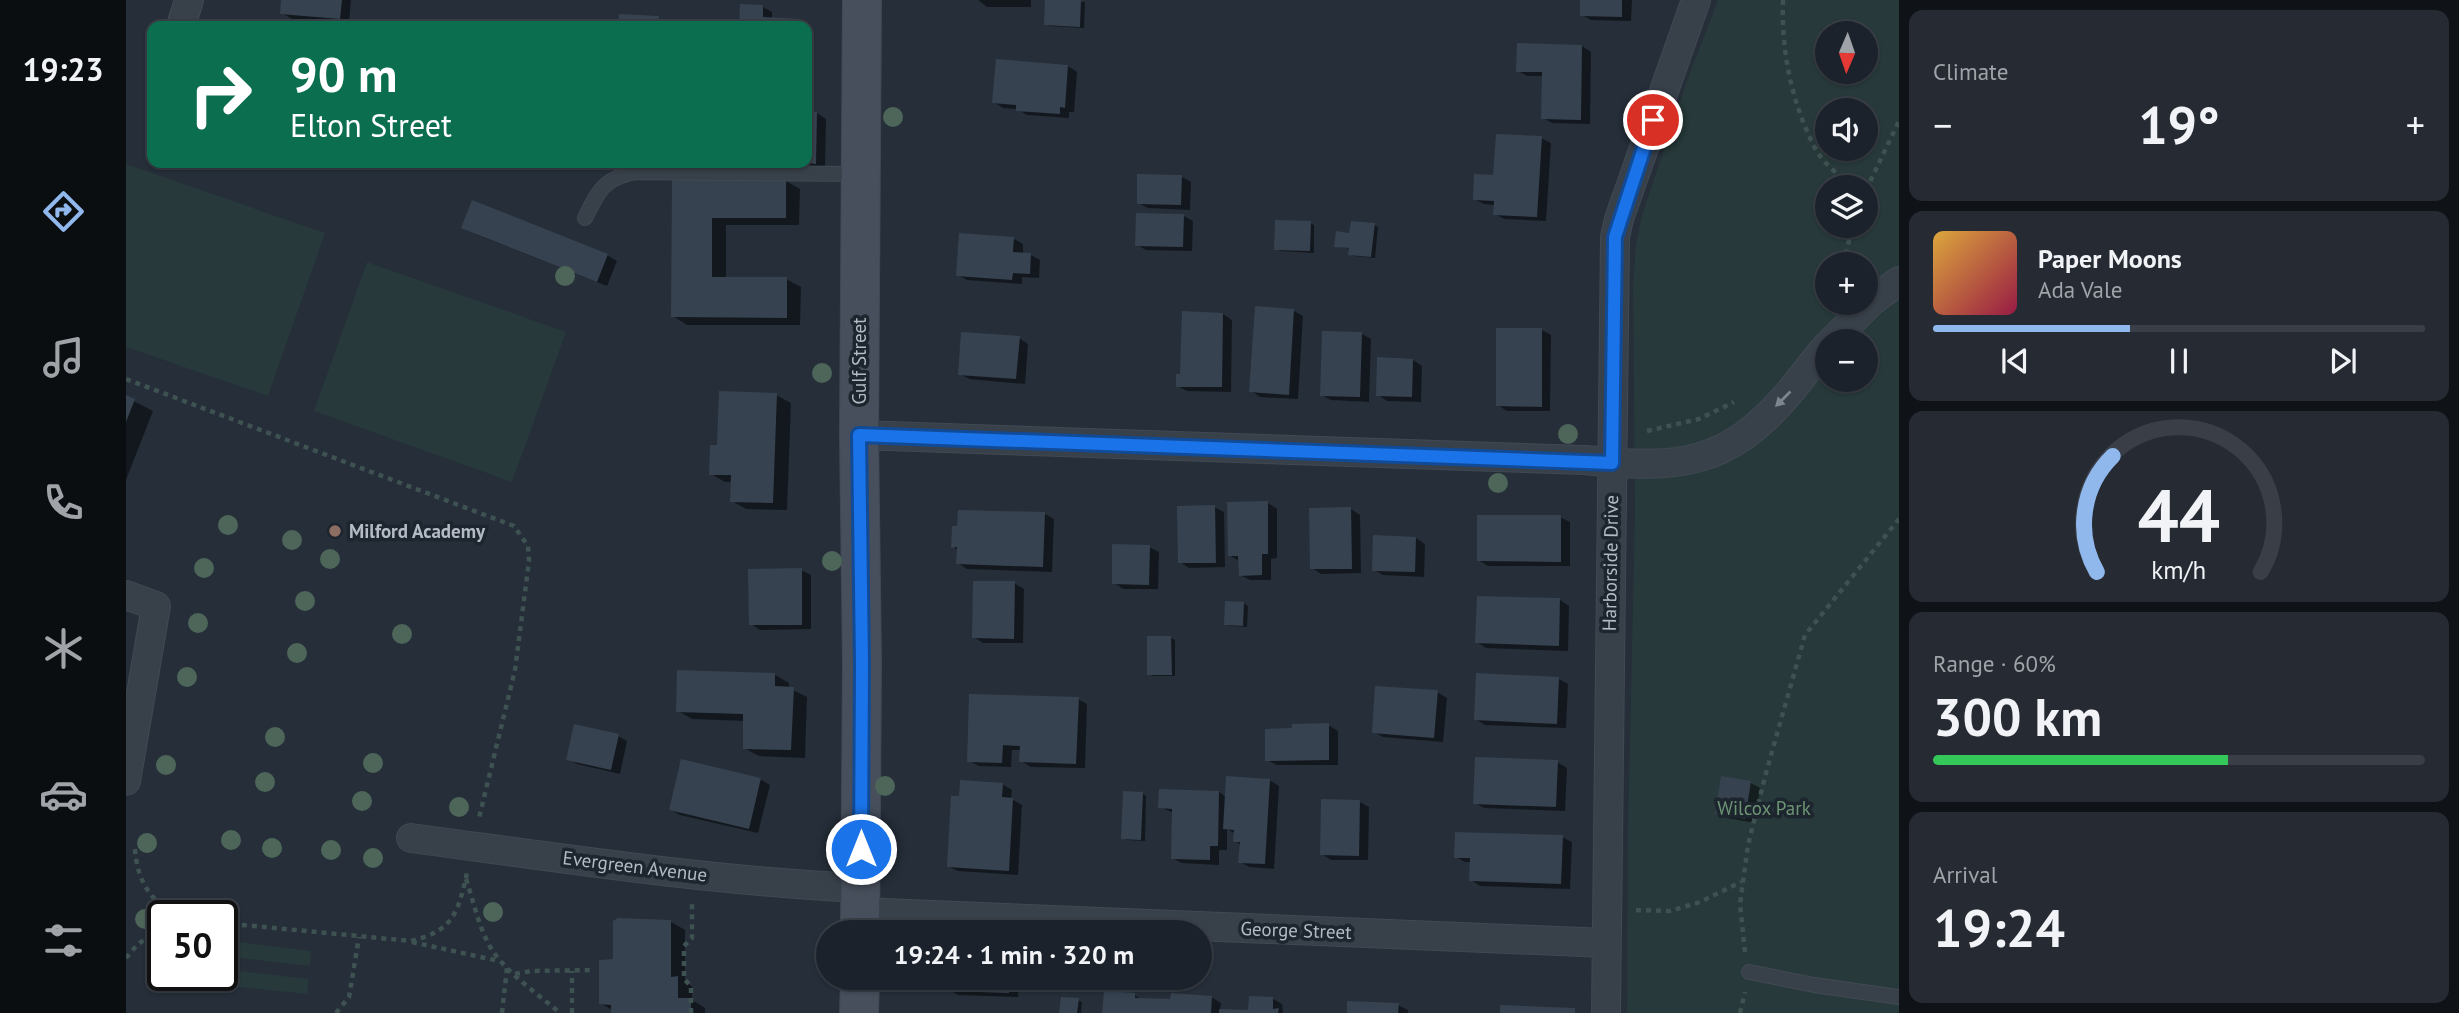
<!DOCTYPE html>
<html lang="en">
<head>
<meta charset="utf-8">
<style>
	:root { --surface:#1c222b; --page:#252a33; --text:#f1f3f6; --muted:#a0a4a9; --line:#3a3f47; --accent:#90b8ed }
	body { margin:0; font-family:"PT Sans",sans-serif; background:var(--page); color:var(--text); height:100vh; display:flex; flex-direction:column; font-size:26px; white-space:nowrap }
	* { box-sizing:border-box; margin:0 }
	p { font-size:23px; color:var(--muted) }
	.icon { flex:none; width:38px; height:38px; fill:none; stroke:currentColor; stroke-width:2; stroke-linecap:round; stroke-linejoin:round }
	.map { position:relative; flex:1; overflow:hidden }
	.side { display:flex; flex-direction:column; gap:10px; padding:10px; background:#0f1318; width:560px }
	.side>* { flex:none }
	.banner { position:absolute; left:21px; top:21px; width:665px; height:147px; border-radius:14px; box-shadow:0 2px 5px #0004,0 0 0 2px var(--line); background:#0b6e4f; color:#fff; overflow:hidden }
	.needle { width:46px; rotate:182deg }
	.controls { position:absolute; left:1689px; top:21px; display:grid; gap:14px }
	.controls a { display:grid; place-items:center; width:63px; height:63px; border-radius:50%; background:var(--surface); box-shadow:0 2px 5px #0004,0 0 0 2px var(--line); font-size:35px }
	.speed { position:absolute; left:21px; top:900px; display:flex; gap:14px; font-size:35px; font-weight:700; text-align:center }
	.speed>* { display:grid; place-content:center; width:91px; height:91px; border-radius:50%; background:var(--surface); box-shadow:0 2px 5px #0004,0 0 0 2px var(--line); line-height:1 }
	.speed .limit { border:4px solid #111; border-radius:10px; background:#fff; color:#111 }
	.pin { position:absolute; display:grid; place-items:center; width:60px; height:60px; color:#fff; margin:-30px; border:4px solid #fff; border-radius:50%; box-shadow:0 2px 7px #0007 }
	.me { position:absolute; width:77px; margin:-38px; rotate:0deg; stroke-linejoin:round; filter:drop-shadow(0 0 5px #0008) }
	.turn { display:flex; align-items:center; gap:24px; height:147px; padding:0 28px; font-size:32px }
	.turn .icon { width:91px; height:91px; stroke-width:2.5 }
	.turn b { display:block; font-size:49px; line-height:60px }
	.big { font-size:52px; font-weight:600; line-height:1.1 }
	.side .tile { flex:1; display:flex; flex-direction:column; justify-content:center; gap:10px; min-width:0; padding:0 24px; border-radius:14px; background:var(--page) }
	.side .dial { align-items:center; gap:0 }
	.dial svg { height:182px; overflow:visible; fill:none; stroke:var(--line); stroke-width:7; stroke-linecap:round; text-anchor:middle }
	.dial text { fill:var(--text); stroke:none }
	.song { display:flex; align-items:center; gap:21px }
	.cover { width:84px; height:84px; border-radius:10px; background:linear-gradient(135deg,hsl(40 70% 55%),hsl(340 70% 35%)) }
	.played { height:7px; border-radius:4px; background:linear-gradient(90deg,var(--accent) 40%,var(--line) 40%) }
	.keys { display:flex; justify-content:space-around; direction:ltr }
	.heat { display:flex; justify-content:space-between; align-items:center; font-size:38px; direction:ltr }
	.charge { height:10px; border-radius:5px; background:linear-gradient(90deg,#34c759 60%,var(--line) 0) }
	.trip { position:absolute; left:690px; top:920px; width:396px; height:70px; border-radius:35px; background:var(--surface); box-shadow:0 2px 5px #0004,0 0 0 2px var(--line); font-weight:600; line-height:70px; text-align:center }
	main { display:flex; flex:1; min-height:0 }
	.dock { display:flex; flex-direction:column; width:126px; justify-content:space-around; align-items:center; background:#0b0e11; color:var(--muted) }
	.dock .icon { width:49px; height:49px }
	.dock .on { color:var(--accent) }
	.dock b { font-size:32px; color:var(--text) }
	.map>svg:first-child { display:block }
	.green { fill:#27393a; fill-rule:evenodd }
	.shadow { fill:#0007 }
	.building { fill:#374250 }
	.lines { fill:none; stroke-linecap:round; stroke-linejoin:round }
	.service-casing { stroke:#414953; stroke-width:16 }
	.minor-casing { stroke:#414953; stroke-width:30 }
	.secondary-casing { stroke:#414953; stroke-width:40 }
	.path { stroke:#3f5252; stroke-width:4.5; stroke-dasharray:5 5; stroke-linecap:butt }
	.service { stroke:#38404a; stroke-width:14 }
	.minor { stroke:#38404a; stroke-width:28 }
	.secondary { stroke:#474f5c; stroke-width:38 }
	.tree { fill:#4d6659 }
	.oneway { fill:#7c848e }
	.route-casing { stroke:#114b97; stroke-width:18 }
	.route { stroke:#1a73e8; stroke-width:12 }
	.education-dot { fill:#8d6e63; stroke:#1d252e; stroke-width:2.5 }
	.labels { text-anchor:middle; stroke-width:7; stroke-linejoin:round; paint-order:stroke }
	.street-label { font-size:19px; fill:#b4bbc5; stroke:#1d252e }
	.poi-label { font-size:19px; font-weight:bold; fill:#b4bbc5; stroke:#1d252e; text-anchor:start }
	.park-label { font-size:19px; fill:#6d9474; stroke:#1d252e }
</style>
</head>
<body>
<main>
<nav class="dock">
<b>19:23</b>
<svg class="icon on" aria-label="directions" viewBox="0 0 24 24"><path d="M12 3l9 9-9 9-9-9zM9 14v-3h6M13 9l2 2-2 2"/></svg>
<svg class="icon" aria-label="music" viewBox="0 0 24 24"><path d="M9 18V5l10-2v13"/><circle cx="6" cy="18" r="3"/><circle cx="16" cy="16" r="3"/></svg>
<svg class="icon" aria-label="phone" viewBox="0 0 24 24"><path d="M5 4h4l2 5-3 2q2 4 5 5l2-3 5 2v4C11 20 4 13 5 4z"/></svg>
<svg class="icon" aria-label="climate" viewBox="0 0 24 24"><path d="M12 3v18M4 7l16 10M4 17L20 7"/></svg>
<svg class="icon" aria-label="car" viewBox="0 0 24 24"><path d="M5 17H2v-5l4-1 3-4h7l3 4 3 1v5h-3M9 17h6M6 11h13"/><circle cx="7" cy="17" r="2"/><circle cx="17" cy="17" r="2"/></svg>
<svg class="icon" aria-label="filters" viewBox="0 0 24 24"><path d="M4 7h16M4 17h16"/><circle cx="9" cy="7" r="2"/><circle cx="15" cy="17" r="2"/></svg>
</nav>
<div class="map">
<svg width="1773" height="1013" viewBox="0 0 1773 1013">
	<rect width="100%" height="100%" fill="#252e39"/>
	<path class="green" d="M1592,0H1773V1013H1501L1502,829L1509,513L1507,286L1510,244L1516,215L1561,81ZM1701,33H1740V72H1701ZM1701,110H1740V149H1701ZM1701,187H1740V226H1701ZM1701,264H1740V303H1701ZM1701,341H1740V380H1701Z
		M0,164L199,233L142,396L0,347Z
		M241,262L440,332L386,482L188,411Z
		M96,940L185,951L184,966L96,956Z
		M96,969L183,979L181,994L54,981V975H96Z"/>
	<path class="shadow" d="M157,0H225L223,23L166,19L156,13Z
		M852,0H905V7H861Z
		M921,0L959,2L958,28L924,26L919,24Z
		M1456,0H1506L1505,21L1465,20L1456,15Z
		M616,5L637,7L646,12V19L673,21L683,26L681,59V26H615Z
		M495,15L532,18L542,23V26H494Z
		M1456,46L1465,52L1464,124L1426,123L1417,118V76H1401L1392,71Z
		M871,61L942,66L951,72L948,112H943V118L901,115L891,109L877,108L868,102Z
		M681,113H691L700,119L699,168L652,166L646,163H681Z
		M1415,138L1425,143L1420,221L1378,219L1369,214V205L1358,204L1348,199Z
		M1056,177L1065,182L1064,210L1022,208L1012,203Z
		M548,180L660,181L674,189L673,225H600V279H660L675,287L674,325H561L547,316Z
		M1058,216L1067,221L1066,251L1020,250L1011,245Z
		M1184,223L1188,225V253L1154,251L1150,249Z
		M1248,225L1252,227L1249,258L1228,256L1224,254L1225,249L1210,246L1225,235Z
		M347,233L481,255L491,261L481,286Z
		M888,239L897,244V254L905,255L914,260L913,278L896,277V284L841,280L832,275Z
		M1168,311L1177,316L1172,399L1134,397L1125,391Z
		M1058,313L1097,314L1106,320L1105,392L1061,391L1051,386L1056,376Z
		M1416,330L1425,335L1424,411H1381L1372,405Z
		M1236,334L1245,339L1243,402L1205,400L1195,395Z
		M893,338L902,344L899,384L843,379L834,374Z
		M1287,360L1296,366L1295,402L1261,401L1252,395Z
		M650,395L665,403L661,510L620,509L606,501L607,482H599L585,474L593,447Z
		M0,397L27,411L0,480Z
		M1142,503L1151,509V558L1145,559V580H1124L1114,575L1113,561L1103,555Z
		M1088,507L1098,512L1099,567L1063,568L1054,562Z
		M1225,509L1234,515L1235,573L1195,574L1186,568Z
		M919,514L928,519L926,572L841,569L832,563V550L827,547Z
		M1434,517L1444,522V566H1362L1352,560Z
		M1290,538L1299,544L1298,577L1257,575L1248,570Z
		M1023,547L1033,552L1032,589H997L988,583Z
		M675,570L685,575V629L634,630L625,624Z
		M888,583L898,589L897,643H857L848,637Z
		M1434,600L1443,606L1442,651L1360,648L1351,642Z
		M1117,603L1122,606L1121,627L1104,626L1100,624Z
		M1045,638L1049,640V676H1027L1023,674Z
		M649,675L663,683V688L681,697L679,758L633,756L618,748L619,721L566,719L552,711Z
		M1433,679L1442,684L1440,728L1359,725L1350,719Z
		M1311,692L1321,698L1317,742L1257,737L1248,732Z
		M952,699L961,704L959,768L905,767L895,761L896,750H886L885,767L853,766L843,761Z
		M1202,725L1212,731V765H1151L1141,760Z
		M492,736L501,741L494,774L451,764L442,759Z
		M1431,762L1441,768L1439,811L1358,808L1349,803Z
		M1597,778L1625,783L1634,788L1629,823L1601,818L1591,813Z
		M634,779L644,785L632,833L554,815L545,810Z
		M1143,780L1153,786L1148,869L1123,867L1114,862L1115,845L1109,841L1108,833L1101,829V850H1093V865L1056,863L1046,858L1048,813L1034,807L1093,792L1100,797Z
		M876,784L886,790L885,799L896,805L892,875L832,871L822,866L835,798Z
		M1016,793L1020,796L1019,841L1001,840L997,838Z
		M1234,802L1243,807L1242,860H1205L1196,854Z
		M1436,837L1446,842L1444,889L1354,886L1345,880V862H1339L1330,857Z
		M545,922L559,930V982L566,986V1000L579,1008V1013H486V1010L474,1003L489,961Z
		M823,978H893L892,997L832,995L823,990Z
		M1008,995L1017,1000L1046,1001L1085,997L1095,1003L1094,1011L1124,1012L1147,999L1156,1004L1157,1013H978Z
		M952,1000L956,1002L955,1013H935Z
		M1272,1005L1282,1010V1013H1223Z"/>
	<path class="building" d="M155,0H216L214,19L154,14Z
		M919,0H955L954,27L918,25Z
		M1454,0H1496V17L1454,16Z
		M614,4L637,5V17L674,19L673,26H613Z
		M493,14L533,16L532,26H492Z
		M1391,43L1456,45L1455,120L1415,119L1416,72H1390Z
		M870,59L942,65L939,108L934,107V114L890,111V105L866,103Z
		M681,111L691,112L690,164L681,163Z
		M1370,134L1416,136L1411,217L1367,215L1368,201L1347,200L1348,174L1367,175Z
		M1011,174L1056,175L1055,205L1011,204Z
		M546,179H660V218H586V277H661V318L545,317Z
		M346,200L482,254L471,282L335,228Z
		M1010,213L1058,214L1057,247L1009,246Z
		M1149,220L1185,221L1184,251L1148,250Z
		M1225,221L1249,223L1245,257L1222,255L1223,248L1208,247L1210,231L1223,233Z
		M833,233L888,237L887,252L905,253L904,274L887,273L886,280L830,276Z
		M1129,306L1168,309L1163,395L1123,392Z
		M1056,311L1097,313L1096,387H1050V374H1054Z
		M1370,328H1416V407L1370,406Z
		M1196,331L1236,332L1234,397L1194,396Z
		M835,332L894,336L890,379L832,375Z
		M1251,357L1287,359L1286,397L1250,396Z
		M593,391L651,393L647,503L604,502L605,475H583L584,445H591Z
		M0,395L9,399L0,422Z
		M1142,501V554H1136V575L1113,576L1112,556H1102L1101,502Z
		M1089,505L1090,563H1052L1051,506Z
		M1225,507L1226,569H1184L1183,508Z
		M832,510L919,512L917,567L830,564L831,547L825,548L826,526H831Z
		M1351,515H1435V562L1351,561Z
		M1247,535L1290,537L1289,572L1246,571Z
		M986,544L1024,545L1023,585L986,584Z
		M676,568V625H623L622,569Z
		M847,581H889L888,639L846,638Z
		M1351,596L1434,598L1433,646L1349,643Z
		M1099,601L1118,602L1117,626L1098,625Z
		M1021,636H1045L1046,675H1021Z
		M551,670L649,673V686L668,687L665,750L617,749V714L550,712Z
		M1350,673L1433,677L1431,724L1348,720Z
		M1249,686L1312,690L1308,738L1246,733Z
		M843,694L953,697L950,764L893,762L894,746L877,745L876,763L841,762Z
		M1203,723V760L1139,761V729L1166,728V724Z
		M448,724L493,734L485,770L440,760Z
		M1349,757L1432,760L1430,807L1347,804Z
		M555,759L635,778L623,829L543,810Z
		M1100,776L1144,779L1139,864L1112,863L1114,842H1107L1108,830L1097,829Z
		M1595,776L1625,781L1619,819L1589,814Z
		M834,780L877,783L876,797L887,798L883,871L821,867L825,796H833Z
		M1033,789L1093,791L1092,846H1084V860L1045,859L1046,809L1032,808Z
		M997,791L1017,792L1015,840L995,839Z
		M1195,799L1234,800L1233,856L1194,855Z
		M1329,832L1437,835L1435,884L1343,881L1344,858H1328Z
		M492,918L545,920V977L552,976V998H565V1013H485V1005L473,1004V960L487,959V921Z
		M822,978H884L883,993L821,991Z
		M978,991L1009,993V998L1044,999L1045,993L1086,996L1085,1013H976Z
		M1123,996L1147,997V1009L1153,1008L1152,1013H1093V1009L1122,1010Z
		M935,997L953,998L951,1013H933Z
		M1221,1001L1273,1003L1272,1013H1221Z
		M1374,1005L1449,1008V1013H1374Z"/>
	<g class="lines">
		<defs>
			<path id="service" d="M459,218C473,190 477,179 509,172L733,174
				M1623,972L1688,985L1773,997"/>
			<path id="minor" d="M55,26L63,0
				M1706,341L1746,301L1773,281
				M733,435L1459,460C1551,469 1600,467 1663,393C1676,378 1687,361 1701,346
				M0,595L30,606L0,781
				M285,838C434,858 584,881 735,888
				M734,912L1480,943
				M1480,1013L1489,237L1493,219L1570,0"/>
			<path id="secondary" d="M734,933L736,663L733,435L736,0
				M733,1013L734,978"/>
		</defs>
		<use href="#service" class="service-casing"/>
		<use href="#minor" class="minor-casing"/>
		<use href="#secondary" class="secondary-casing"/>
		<path class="path" d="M1657,0C1655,49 1665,100 1687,144C1695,162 1713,176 1728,187
			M1740,190L1773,121
			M1718,264L1726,226
			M0,379L388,526L402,546L403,561L389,670L353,818
			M1521,431L1573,419L1608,402
			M9,849C11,879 23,901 51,915
			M340,879C348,903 353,929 366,950C381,973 413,995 434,1013
			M1510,910L1544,911L1574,902L1615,882
			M96,923L285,941C327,931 332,913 341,873
			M286,942L373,961
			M1619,952L1614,904L1622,845L1640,773L1679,635L1773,519
			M0,958L12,944L37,927
			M389,974L405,971L467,970
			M210,1013L223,997L233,937
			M376,1013L381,968
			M446,1013V971
			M565,1013V986L558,979V946L566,938V903
			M1614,1013L1619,992"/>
		<use href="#service" class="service"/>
		<use href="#minor" class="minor"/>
		<use href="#secondary" class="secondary"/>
	</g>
	<g class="tree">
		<circle cx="767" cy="117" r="10"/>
		<circle cx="439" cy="276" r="10"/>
		<circle cx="696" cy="373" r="10"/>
		<circle cx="1442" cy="434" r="10"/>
		<circle cx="1372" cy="483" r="10"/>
		<circle cx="102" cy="525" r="10"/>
		<circle cx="166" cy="540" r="10"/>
		<circle cx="204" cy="559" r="10"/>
		<circle cx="706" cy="561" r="10"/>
		<circle cx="78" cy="568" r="10"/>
		<circle cx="179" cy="601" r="10"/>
		<circle cx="72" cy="623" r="10"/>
		<circle cx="276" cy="634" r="10"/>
		<circle cx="171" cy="653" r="10"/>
		<circle cx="61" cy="677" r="10"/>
		<circle cx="149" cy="737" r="10"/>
		<circle cx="247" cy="763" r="10"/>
		<circle cx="40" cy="765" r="10"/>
		<circle cx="139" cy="782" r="10"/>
		<circle cx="759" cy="786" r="10"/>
		<circle cx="236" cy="801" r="10"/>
		<circle cx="333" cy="807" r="10"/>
		<circle cx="105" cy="840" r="10"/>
		<circle cx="21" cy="843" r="10"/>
		<circle cx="146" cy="848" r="10"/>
		<circle cx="205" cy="850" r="10"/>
		<circle cx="247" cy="858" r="10"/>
		<circle cx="367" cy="912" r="10"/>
		<circle cx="19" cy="919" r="10"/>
	</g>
	<defs><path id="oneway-solid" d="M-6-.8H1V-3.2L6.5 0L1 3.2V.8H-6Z" transform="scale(1.75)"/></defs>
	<use class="oneway" href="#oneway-solid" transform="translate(1657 399) rotate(135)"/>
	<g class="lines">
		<defs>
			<path id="route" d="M735,849L736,663L733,435L1486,463L1489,237L1527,120"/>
		</defs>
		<use href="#route" class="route-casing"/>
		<use href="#route" class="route"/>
	</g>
	<circle class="education-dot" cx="209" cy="531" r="7"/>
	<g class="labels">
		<g class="street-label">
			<text transform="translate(733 361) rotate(-90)" y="7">Gulf Street</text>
			<text transform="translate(1484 563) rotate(-89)" y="7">Harborside Drive</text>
			<text transform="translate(509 866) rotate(7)" y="7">Evergreen Avenue</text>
			<text transform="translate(1170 930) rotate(2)" y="7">George Street</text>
		</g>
		<g class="poi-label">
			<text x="223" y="538">Milford Academy</text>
		</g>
		<g class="park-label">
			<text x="1638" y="815">Wilcox Park</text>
		</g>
	</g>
</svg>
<div class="controls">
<a><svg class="needle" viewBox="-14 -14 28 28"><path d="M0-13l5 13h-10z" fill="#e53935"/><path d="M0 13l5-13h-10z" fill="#a0a4a9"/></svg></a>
<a><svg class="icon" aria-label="sound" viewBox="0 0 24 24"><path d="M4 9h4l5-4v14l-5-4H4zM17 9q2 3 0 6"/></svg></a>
<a><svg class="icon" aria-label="layers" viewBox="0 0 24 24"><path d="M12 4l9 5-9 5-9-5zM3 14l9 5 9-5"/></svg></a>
<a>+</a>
<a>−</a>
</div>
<div class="speed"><div class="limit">50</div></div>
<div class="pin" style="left:1527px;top:120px;background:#d93025"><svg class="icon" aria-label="arrive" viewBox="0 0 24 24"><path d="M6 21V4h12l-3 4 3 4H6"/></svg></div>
<svg class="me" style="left:735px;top:849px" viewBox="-20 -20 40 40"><circle r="17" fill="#1a73e8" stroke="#fff" stroke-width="3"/><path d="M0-11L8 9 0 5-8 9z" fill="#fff"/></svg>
<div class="trip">19:24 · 1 min · 320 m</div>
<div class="banner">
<div class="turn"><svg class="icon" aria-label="right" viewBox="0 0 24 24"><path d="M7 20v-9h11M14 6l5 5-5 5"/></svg><div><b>90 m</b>Elton Street</div></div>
</div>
</div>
<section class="side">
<div class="tile"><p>Climate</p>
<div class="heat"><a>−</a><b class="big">19°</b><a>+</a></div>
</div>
<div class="tile">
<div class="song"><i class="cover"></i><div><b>Paper Moons</b><p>Ada Vale</p></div></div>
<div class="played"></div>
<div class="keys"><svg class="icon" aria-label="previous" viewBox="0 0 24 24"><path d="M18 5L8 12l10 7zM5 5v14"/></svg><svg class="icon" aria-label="pause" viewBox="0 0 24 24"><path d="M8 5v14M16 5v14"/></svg><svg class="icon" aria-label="next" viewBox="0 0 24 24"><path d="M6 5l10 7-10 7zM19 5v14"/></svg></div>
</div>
<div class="tile dial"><svg viewBox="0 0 100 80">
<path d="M14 69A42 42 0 1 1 86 69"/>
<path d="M14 69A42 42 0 0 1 21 18" stroke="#90b8ed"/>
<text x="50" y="56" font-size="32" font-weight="700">44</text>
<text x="50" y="72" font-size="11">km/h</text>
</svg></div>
<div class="tile"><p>Range · 60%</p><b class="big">300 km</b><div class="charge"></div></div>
<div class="tile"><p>Arrival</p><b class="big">19:24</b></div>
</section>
</main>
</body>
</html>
